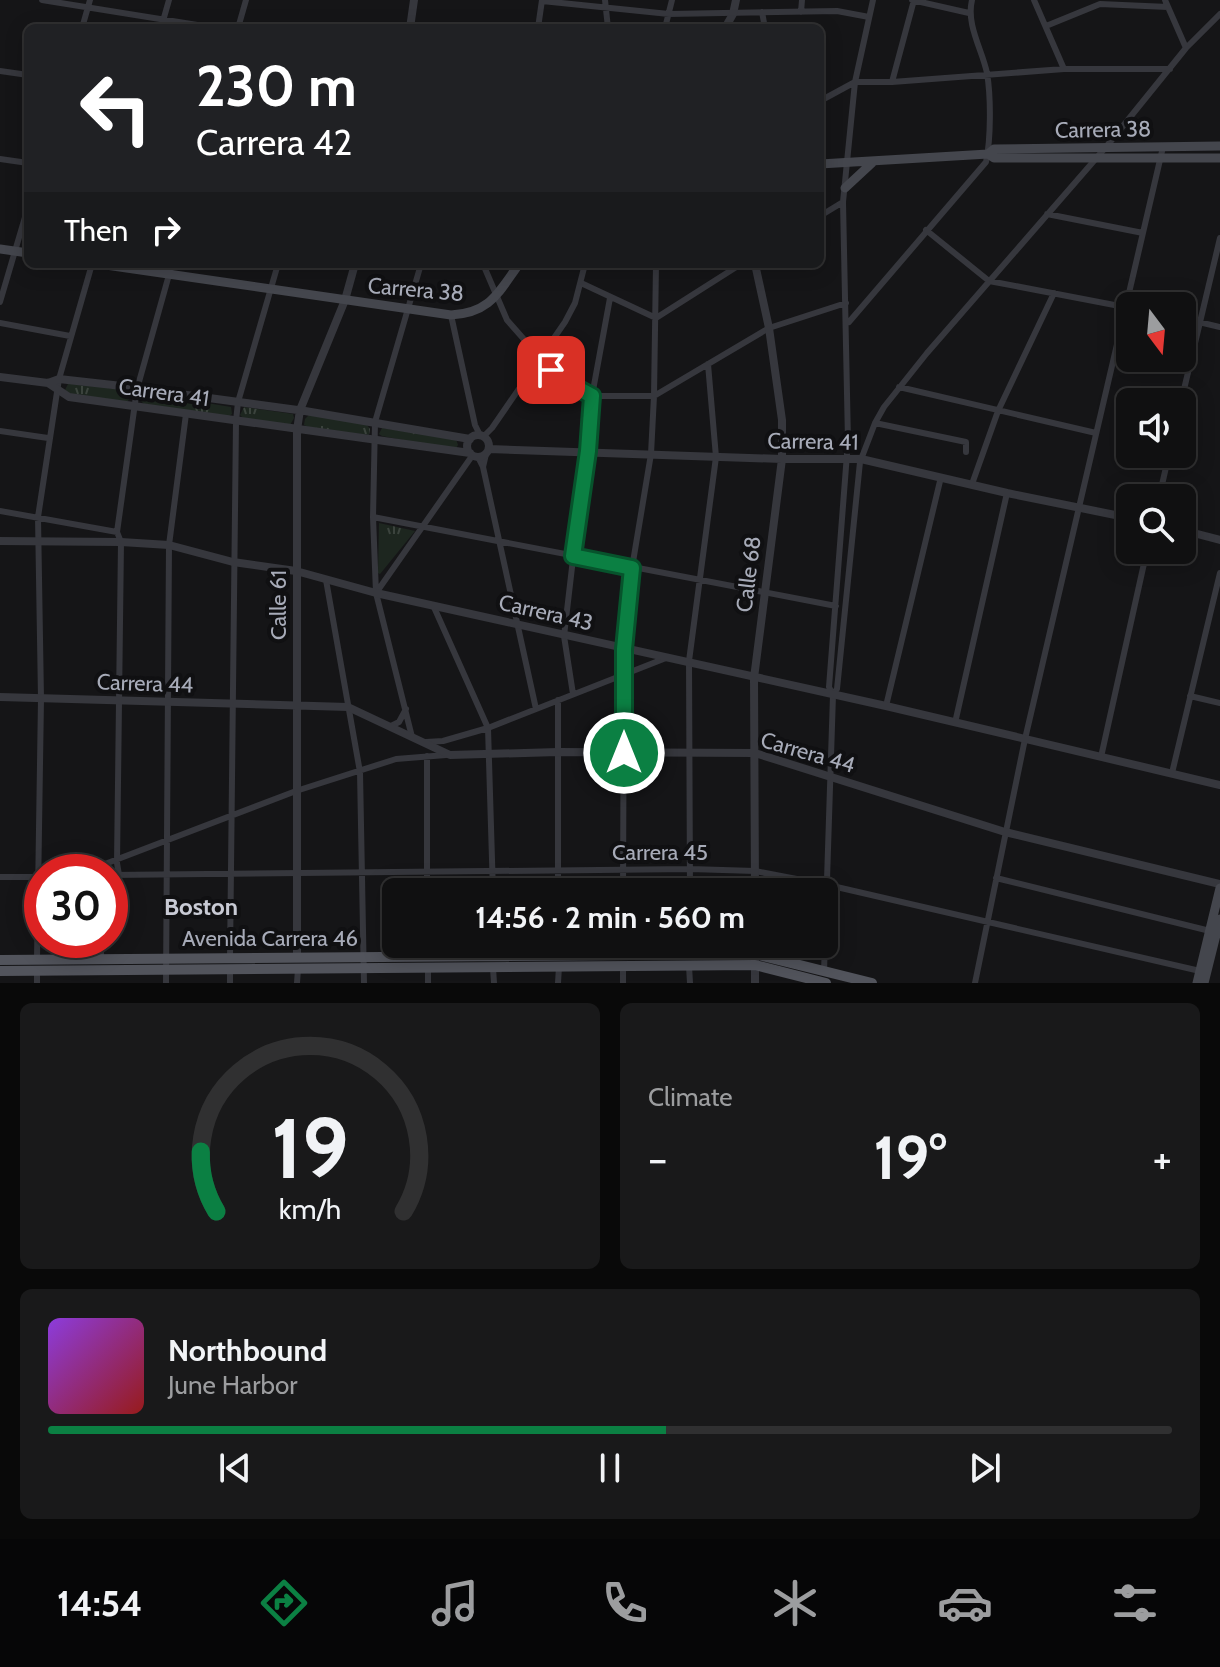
<!DOCTYPE html>
<html lang="en">
<head>
<meta charset="utf-8">
<style>
	:root { --surface:#101011; --page:#19191a; --text:#f1f3f6; --muted:#9c9d9f; --line:#303031; --accent:#0b8043 }
	body { margin:0; font-family:Cabin,sans-serif; background:var(--page); color:var(--text); height:100vh; display:flex; flex-direction:column; font-size:30px; white-space:nowrap }
	* { box-sizing:border-box; margin:0 }
	p { font-size:26px; color:var(--muted) }
	.icon { flex:none; width:44px; height:44px; fill:none; stroke:currentColor; stroke-width:2; stroke-linecap:round; stroke-linejoin:round }
	.map { position:relative; height:983px; overflow:hidden }
	.drawer { display:flex; flex-direction:column; gap:20px; padding:20px; background:#090909; flex:1 }
	.drawer>* { flex:none }
	.banner { position:absolute; left:24px; top:24px; width:800px; height:244px; border-radius:12px; box-shadow:0 4px 20px #0003,0 0 0 2px var(--line); background:#202124; color:#fff; overflow:hidden }
	.needle { width:52px; rotate:164deg }
	.buttons { position:absolute; left:1116px; top:292px; display:grid; gap:16px }
	.buttons a { display:grid; place-items:center; width:80px; height:80px; border-radius:12px; background:var(--surface); box-shadow:0 4px 20px #0003,0 0 0 2px var(--line); font-size:40px }
	.speed { position:absolute; left:24px; top:854px; display:flex; gap:16px; font-size:40px; font-weight:700; text-align:center }
	.speed>* { display:grid; place-content:center; width:104px; height:104px; border-radius:50%; background:var(--surface); box-shadow:0 4px 20px #0003,0 0 0 2px var(--line); line-height:1 }
	.speed .limit { border:12px solid #d22; background:#fff; color:#111 }
	.pin { position:absolute; display:grid; place-items:center; width:68px; height:68px; color:#fff; margin:-34px; border-radius:16px; box-shadow:0 4px 12px #0006 }
	.me { position:absolute; width:88px; margin:-44px; rotate:0deg; stroke-linejoin:round; filter:drop-shadow(0 0 6px #0008) }
	.turn { display:flex; align-items:center; gap:28px; height:168px; padding:0 40px; font-size:36px }
	.turn .icon { width:104px; height:104px; stroke-width:2.5 }
	.turn b { display:block; font-size:56px; line-height:68px }
	.then { display:flex; align-items:center; height:76px; padding:0 40px; background:#0003; gap:16px; font-size:30px }
	.big { font-size:60px; font-weight:800; line-height:1.1 }
	.drawer .tile { flex:1; display:flex; flex-direction:column; justify-content:center; gap:12px; min-width:0; padding:0 28px; border-radius:12px; background:var(--page) }
	.drawer .dial { align-items:center; gap:0 }
	.dial svg { height:208px; overflow:visible; fill:none; stroke:var(--line); stroke-width:7; stroke-linecap:round; text-anchor:middle }
	.dial text { fill:var(--text); stroke:none }
	.song { display:flex; align-items:center; gap:24px }
	.cover { width:96px; height:96px; border-radius:12px; background:linear-gradient(135deg,hsl(270 70% 55%),hsl(0 70% 35%)) }
	.played { height:8px; border-radius:4px; background:linear-gradient(90deg,var(--accent) 55%,var(--line) 55%) }
	.keys { display:flex; justify-content:space-around; direction:ltr }
	.heat { display:flex; justify-content:space-between; align-items:center; font-size:44px; direction:ltr }
	.drawer .tiles { flex:1; display:grid; gap:20px; grid-template-columns:1fr 1fr }
	.tile:last-child { grid-column:span 2 }
	.trip { position:absolute; left:382px; top:878px; width:456px; height:80px; border-radius:12px; background:var(--surface); box-shadow:0 4px 20px #0003,0 0 0 2px var(--line); font-weight:800; line-height:80px; text-align:center }
	.tab-bar { display:flex; height:128px; justify-content:space-around; align-items:center; background:#060607; color:var(--muted) }
	.tab-bar .icon { width:56px; height:56px }
	.tab-bar .active { color:var(--accent) }
	.tab-bar b { font-size:36px; color:var(--text) }
	.map>svg:first-child { display:block }
	.park { fill:url(#park-tufts) }
	.lines { fill:none; stroke-linecap:round; stroke-linejoin:round }
	.minor { stroke:#36373d; stroke-width:6 }
	.tertiary { stroke:#36373d; stroke-width:8 }
	.secondary { stroke:#44464d; stroke-width:9 }
	.primary { stroke:#52545c; stroke-width:10 }
	.route-casing { stroke:#07532c; stroke-width:20 }
	.route { stroke:#0b8043; stroke-width:14 }
	.labels { text-anchor:middle; stroke-width:8; stroke-linejoin:round; paint-order:stroke }
	.street-label { font-size:22px; fill:#a7abb8; stroke:#101012 }
	.neighbourhood-label { font-size:24px; font-weight:bold; fill:#c8cad4; stroke:#101012 }
</style>
</head>
<body>
<div class="map">
<svg width="1220" height="983" viewBox="0 0 1220 983">
	<defs>
		<pattern id="park-tufts" width="24" height="20" patternUnits="userSpaceOnUse" patternTransform="scale(2)"><rect width="24" height="20" fill="#1d261f"/><path d="M3 7l-1-3M5 7V3M7 7l1-3M15 17l-1-3M17 17v-4M19 17l1-3" fill="none" stroke="#3b433d"/></pattern>
	</defs>
	<rect width="100%" height="100%" fill="#151517"/>
	<path class="park" d="M69,382L127,391L130,396L128,401L124,402L69,394L65,390Z
		M145,393L231,407L232,414L229,416L144,404L141,401Z
		M244,407L293,414L294,418L290,425L243,418L240,415Z
		M309,415L367,425L370,429L369,435L310,428L304,425L305,419Z
		M382,428L456,439L458,445L456,448L450,449L382,436L379,434Z
		M379,523L415,531L380,574L378,573Z"/>
	<g class="lines">
		<path class="minor" d="M42,0L216,28
			M605,0L608,28
			M912,0L969,13
			M1034,0L1064,69
			M1165,0L1186,48
			M542,1L669,14L837,11L869,17
			M762,12L765,28
			M801,12L802,0
			M1046,26L1100,4L1168,7
			M82,28L90,0
			M161,28L169,0
			M238,28L246,0
			M538,28L542,0
			M665,28L672,0
			M0,71L28,75
			M892,82L914,0
			M820,101L855,82H892L1064,69H1170
			M0,159L28,163
			M1047,214L1143,233
			M820,216L843,202
			M926,230L989,281L1130,308
			M483,264L507,320L551,370L566,382L592,396H654L769,328L846,303
			M581,283L656,318L741,264
			M0,302L28,207
			M451,315L475,425L480,435
			M1182,318L1220,327
			M849,322L986,162C991,138 991,97 987,73C982,49 966,25 972,0
			M0,323L70,336
			M899,387L1096,433
			M1181,402L1220,238
			M875,423L966,442V452
			M0,431L48,438
			M484,436L492,428L565,322L575,303L585,264
			M478,457L483,467L536,709
			M483,467L486,454
			M972,484L998,411L1054,293
			M1159,498L1169,454
			M0,511L117,532
			M373,517L836,606
			M326,580L360,772L364,983
			M376,593L472,456
			M433,605L488,728L493,892
			M573,694L564,636L592,396L610,298
			M833,694L837,689L860,462L875,423L884,407L927,353L1106,147L1186,48L1220,14
			M1190,696L1220,703
			M558,700V892
			M886,706L941,477
			M955,723L1007,493
			M391,726L399,722L406,709
			M412,737L376,593L373,517L375,422L421,264
			M426,742L443,741L488,728L666,658
			M427,756V892
			M1101,757L1147,550
			M1172,773L1220,573
			M84,872L296,791L396,759L446,755
			M110,875L690,869L755,871L828,885L1200,971
			M119,875L117,863L121,542L117,532L137,389L172,264
			M0,877H42
			M996,878L1210,931
			M623,892L624,649L632,568L651,454L654,396L656,264
			M690,892L689,661L716,457L708,364
			M101,940V959
			M427,944V957
			M230,958L236,421L238,402L278,264
			M37,959L41,699L38,517L59,379L92,264
			M689,966L690,983
			M623,967V983
			M493,968L494,983
			M230,969V983
			M37,971V983
			M824,972L833,695L829,687L848,441L843,202L855,82L873,0
			M166,983L169,545L186,414
			M297,983L298,969
			M428,983V969
			M558,983L559,967
			M975,983L1025,739L1163,147"/>
		<path class="tertiary" d="M410,28L414,0
			M725,28L733,14L736,0
			M0,377L48,383L59,379L113,385L305,411L470,439
			M48,383L69,397L470,453
			M467 446a11 11 0 1 1 22 0a11 11 0 1 1-22 0Z
			M489,449L782,459H861L1007,493L1130,518
			M1182,530L1220,540
			M0,541L121,542L169,545L233,562L296,571L376,593L886,706L1220,785
			M0,697L348,707L450,755L558,752L755,753L1005,832L1220,884
			M755,892L754,678L782,459V420L769,328L755,264
			M755,944V983
			M297,957V430L300,410L345,300L355,264"/>
		<path class="secondary" d="M988,154L994,158H1220
			M820,164L988,154L994,149L1220,146
			M845,188L872,163
			M0,249L28,253
			M99,264L451,315C490,313 498,293 519,264
			M1197,983L1220,888
			M1204,983L1220,919"/>
		<path class="primary" d="M0,960L755,954L872,983
			M0,971L755,965L826,983"/>
	</g>
	<g class="lines">
		<defs>
			<path id="route" d="M551,370L566,382L592,396L588,451L573,556L632,568L624,649V753"/>
		</defs>
		<use href="#route" class="route-casing"/>
		<use href="#route" class="route"/>
	</g>
	<g class="labels">
		<g class="street-label">
			<text transform="translate(1103 129) rotate(-1)" y="8">Carrera 38</text>
			<text transform="translate(416 289) rotate(5)" y="8">Carrera 38</text>
			<text transform="translate(164 392) rotate(8)" y="8">Carrera 41</text>
			<text transform="translate(813 441) rotate(1)" y="8">Carrera 41</text>
			<text transform="translate(748 574) rotate(-83)" y="8">Calle 68</text>
			<text transform="translate(278 605) rotate(-90)" y="8">Calle 61</text>
			<text transform="translate(546 612) rotate(13)" y="8">Carrera 43</text>
			<text transform="translate(145 683) rotate(2)" y="8">Carrera 44</text>
			<text transform="translate(808 752) rotate(16)" y="8">Carrera 44</text>
			<text x="660" y="860">Carrera 45</text>
			<text x="270" y="946">Avenida Carrera 46</text>
		</g>
		<g class="neighbourhood-label">
			<text x="201" y="915">Boston</text>
		</g>
	</g>
</svg>
<div class="buttons">
<a><svg class="needle" viewBox="-14 -14 28 28"><path d="M0-13l5 13h-10z" fill="#e53935"/><path d="M0 13l5-13h-10z" fill="#9c9d9f"/></svg></a>
<a><svg class="icon" aria-label="sound" viewBox="0 0 24 24"><path d="M4 9h4l5-4v14l-5-4H4zM17 9q2 3 0 6"/></svg></a>
<a><svg class="icon" aria-label="search" viewBox="0 0 24 24"><circle cx="10" cy="10" r="6"/><path d="M15 15l6 6"/></svg></a>
</div>
<div class="speed"><div class="limit">30</div></div>
<div class="pin" style="left:551px;top:370px;background:#d93025"><svg class="icon" aria-label="arrive" viewBox="0 0 24 24"><path d="M6 21V4h12l-3 4 3 4H6"/></svg></div>
<svg class="me" style="left:624px;top:753px" viewBox="-20 -20 40 40"><circle r="17" fill="#0b8043" stroke="#fff" stroke-width="3"/><path d="M0-11L8 9 0 5-8 9z" fill="#fff"/></svg>
<div class="trip">14:56 · 2 min · 560 m</div>
<div class="banner">
<div class="turn"><svg class="icon" aria-label="left" viewBox="0 0 24 24"><path d="M17 20v-9H6M10 6l-5 5 5 5"/></svg><div><b>230 m</b>Carrera 42</div></div>
<div class="then">Then<svg class="icon" aria-label="right" viewBox="0 0 24 24"><path d="M7 20v-9h11M14 6l5 5-5 5"/></svg></div>
</div>
</div>
<section class="drawer">
<div class="tiles">
<div class="tile dial"><svg viewBox="0 0 100 80">
<path d="M14 69A42 42 0 1 1 86 69"/>
<path d="M14 69A42 42 0 0 1 8 46" stroke="#0b8043"/>
<text x="50" y="56" font-size="32" font-weight="700">19</text>
<text x="50" y="72" font-size="11">km/h</text>
</svg></div>
<div class="tile"><p>Climate</p>
<div class="heat"><a>−</a><b class="big">19°</b><a>+</a></div>
</div>
<div class="tile">
<div class="song"><i class="cover"></i><div><b>Northbound</b><p>June Harbor</p></div></div>
<div class="played"></div>
<div class="keys"><svg class="icon" aria-label="previous" viewBox="0 0 24 24"><path d="M18 5L8 12l10 7zM5 5v14"/></svg><svg class="icon" aria-label="pause" viewBox="0 0 24 24"><path d="M8 5v14M16 5v14"/></svg><svg class="icon" aria-label="next" viewBox="0 0 24 24"><path d="M6 5l10 7-10 7zM19 5v14"/></svg></div>
</div>
</div>
</section>
<nav class="tab-bar">
<b>14:54</b>
<svg class="icon active" aria-label="directions" viewBox="0 0 24 24"><path d="M12 3l9 9-9 9-9-9zM9 14v-3h6M13 9l2 2-2 2"/></svg>
<svg class="icon" aria-label="music" viewBox="0 0 24 24"><path d="M9 18V5l10-2v13"/><circle cx="6" cy="18" r="3"/><circle cx="16" cy="16" r="3"/></svg>
<svg class="icon" aria-label="phone" viewBox="0 0 24 24"><path d="M5 4h4l2 5-3 2q2 4 5 5l2-3 5 2v4C11 20 4 13 5 4z"/></svg>
<svg class="icon" aria-label="climate" viewBox="0 0 24 24"><path d="M12 3v18M4 7l16 10M4 17L20 7"/></svg>
<svg class="icon" aria-label="car" viewBox="0 0 24 24"><path d="M5 17H2v-5l4-1 3-4h7l3 4 3 1v5h-3M9 17h6M6 11h13"/><circle cx="7" cy="17" r="2"/><circle cx="17" cy="17" r="2"/></svg>
<svg class="icon" aria-label="filters" viewBox="0 0 24 24"><path d="M4 7h16M4 17h16"/><circle cx="9" cy="7" r="2"/><circle cx="15" cy="17" r="2"/></svg>
</nav>
</body>
</html>
